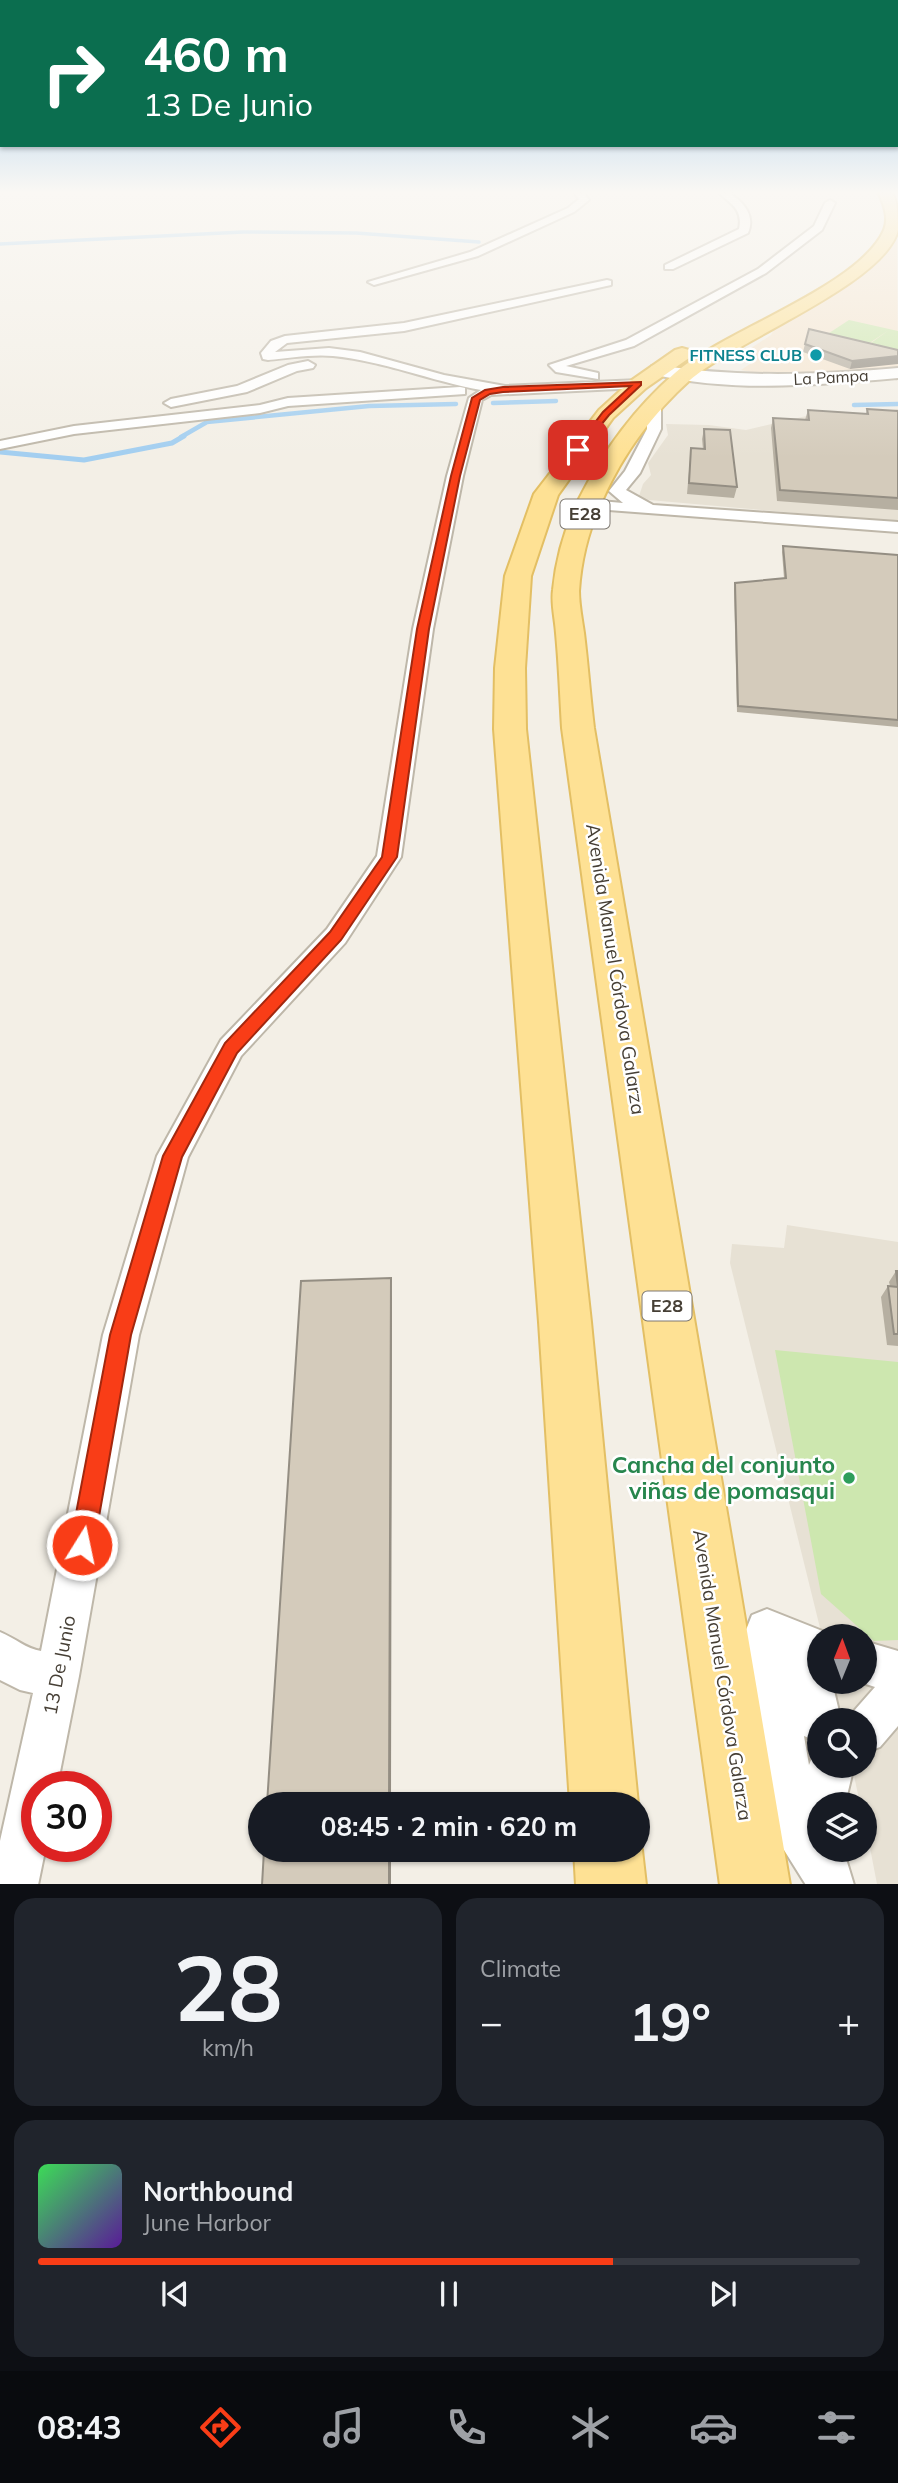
<!DOCTYPE html>
<html lang="en">
<head>
<meta charset="utf-8">
<style>
	:root { --surface:#171b24; --page:#20242c; --text:#f1f3f6; --muted:#9ea1a6; --line:#363941; --accent:#f93d17 }
	body { margin:0; font-family:Mulish,sans-serif; background:var(--page); color:var(--text); height:100vh; display:flex; flex-direction:column; font-size:26px; white-space:nowrap }
	* { box-sizing:border-box; margin:0 }
	p { font-size:23px; color:var(--muted) }
	.icon { flex:none; width:38px; height:38px; fill:none; stroke:currentColor; stroke-width:2; stroke-linecap:round; stroke-linejoin:round }
	.map { position:relative; height:1884px; overflow:hidden }
	.details { display:flex; flex-direction:column; gap:14px; padding:14px; background:#0d0f14; flex:1 }
	.details>* { flex:none }
	.guide { position:absolute; left:0px; top:0px; width:900px; height:147px; box-shadow:0 2px 5px #0004; background:#0b6e4f; color:#fff; overflow:hidden }
	.needle { width:46px; rotate:1deg }
	.buttons { position:absolute; left:807px; top:1624px; display:grid; gap:14px }
	.buttons a { display:grid; place-items:center; width:70px; height:70px; border-radius:50%; background:var(--surface); box-shadow:0 2px 5px #0004; font-size:35px }
	.speed { position:absolute; left:21px; top:1771px; display:flex; gap:14px; font-size:35px; font-weight:700; text-align:center }
	.speed>* { display:grid; place-content:center; width:91px; height:91px; border-radius:50%; background:var(--surface); box-shadow:0 2px 5px #0004; line-height:1 }
	.speed .limit { border:10px solid #d22; background:#fff; color:#111 }
	.pin { position:absolute; display:grid; place-items:center; width:60px; height:60px; color:#fff; margin:-30px; border-radius:14px; box-shadow:0 4px 10px #0006 }
	.me { position:absolute; width:77px; margin:-38px; rotate:10deg; stroke-linejoin:round; filter:drop-shadow(0 0 5px #0008) }
	.turn { display:flex; align-items:center; gap:24px; height:147px; padding:0 28px; font-size:32px }
	.turn .icon { width:91px; height:91px; stroke-width:2.5 }
	.turn b { display:block; font-size:49px; line-height:60px }
	.big { font-size:52px; font-weight:700; line-height:1.1 }
	.details .widget { flex:1; display:flex; flex-direction:column; justify-content:center; gap:10px; min-width:0; padding:0 24px; border-radius:21px; background:var(--page) }
	.details .dial { align-items:center; gap:0 }
	.dial b { font-size:91px; line-height:1 }
	.song { display:flex; align-items:center; gap:21px }
	.cover { width:84px; height:84px; border-radius:10px; background:linear-gradient(135deg,hsl(130 70% 55%),hsl(270 70% 35%)) }
	.played { height:7px; border-radius:4px; background:linear-gradient(90deg,var(--accent) 70%,var(--line) 70%) }
	.keys { display:flex; justify-content:space-around; direction:ltr }
	.heat { display:flex; justify-content:space-between; align-items:center; font-size:38px; direction:ltr }
	.details .tiles { flex:1; display:grid; gap:14px; grid-template-columns:1fr 1fr }
	.widget:last-child { grid-column:span 2 }
	.trip { position:absolute; left:248px; top:1792px; width:402px; height:70px; border-radius:35px; background:var(--surface); box-shadow:0 2px 5px #0004; font-weight:700; line-height:70px; text-align:center }
	.tab-bar { display:flex; height:112px; justify-content:space-around; align-items:center; background:#090b0e; color:var(--muted) }
	.tab-bar .icon { width:49px; height:49px }
	.tab-bar .on { color:var(--accent) }
	.tab-bar b { font-size:32px; color:var(--text) }
	.map>svg:first-child { display:block }
	.residential { fill:#e7e1d4 }
	.commercial { fill:#f5e6d1 }
	.green { fill:#cde7af }
	.lines { fill:none; stroke-linecap:round; stroke-linejoin:round }
	.stream-far2 { stroke:#a2cef0; stroke-width:3.5 }
	.stream-far1 { stroke:#a2cef0; stroke-width:4.5 }
	.stream { stroke:#a2cef0; stroke-width:5 }
	.minor-casing { stroke:#beb7a9; stroke-width:4 }
	.tertiary-casing { stroke:#beb7a9; stroke-width:4 }
	.primary-casing { stroke:#e3bf64; stroke-width:4 }
	.minor { fill:#fff; fill-rule:evenodd }
	.tertiary { fill:#fff; fill-rule:evenodd }
	.primary { fill:#fee194; fill-rule:evenodd }
	.wall { fill:#b6afa1 }
	.shaded-wall { fill:#948e83 }
	.building { fill:#d4cbbb; stroke:#948e83; stroke-width:2 }
	.route { fill:#f93d17; stroke:#a2280f; stroke-width:2 }
	.culture-dot { fill:#0f9aa8; stroke:#fff; stroke-width:2.5 }
	.leisure-dot { fill:#2e9e5b; stroke:#fff; stroke-width:2.5 }
	.labels { text-anchor:middle; stroke-width:5; stroke-linejoin:round; paint-order:stroke }
	.far-culture-label { font-size:16px; font-weight:bold; fill:#0d838f; stroke:#fff; text-anchor:end }
	.far-street-label { font-size:16px; fill:#463f35; stroke:#fff }
	.shield { fill:#fff; stroke:#7e7972; stroke-width:2 }
	.shield-label { font-size:18px; font-weight:bold; fill:#463f35 }
	.street-label { font-size:19px; fill:#463f35; stroke:#fff }
	.near-leisure-label { font-size:23px; font-weight:bold; fill:#27864d; stroke:#fff; text-anchor:end }
</style>
</head>
<body>
<div class="map">
<svg width="898" height="1885" viewBox="0 0 898 1885">
	<rect width="100%" height="100%" fill="#f3efe6"/>
	<path class="residential" d="M898,409V522L638,499L643,484L651,475L648,463L668,435L666,424L709,425L746,430L819,413H876Z
		M787,1225L898,1242V1884H877L865,1822L864,1804H860L852,1766H864V1720H841L833,1682H864V1636H822L730,1263L732,1244L784,1248Z"/>
	<path class="commercial" d="M897,237L898,368L813,374H761L741,370L756,360L739,356L771,335L777,325L871,267L888,251Z"/>
	<path class="green" d="M849,320L898,331V356L864,348L889,330L862,348L820,339Z
		M775,1350L898,1362V1640L874,1641L821,1594Z"/>
	<g class="lines">
		<path class="stream-far2" d="M0,244L243,232L356,233L479,242"/>
		<path class="stream-far1" d="M493,403L556,401
			M854,405L898,404
			M181,437L207,422L369,406L456,404"/>
		<path class="stream" d="M0,452L84,460L172,443L184,436"/>
		<defs>
			<path id="minor" d="M575,194H585L589,200L574,212L478,256L374,285L368,282L470,252L568,208L579,199Z
				M720,194H731C745,204 755,216 748,233L673,269H665V265L739,229C743,211 733,205 720,194Z
				M830,200L835,203L822,230L766,273L634,346L566,366L598,373V379L556,372L549,365L626,340L758,269L814,226L825,203Z
				M607,280L611,281V285L404,331L287,343L275,352L329,348L360,352L444,375L505,386L639,380L646,384L639,388L491,395L482,400L463,476L433,629L401,857L345,943L241,1056L188,1157L139,1335L79,1676L57,1787H37V1846H46L38,1885H0V1841L33,1693L20,1690L0,1680V1632C15,1638 26,1649 41,1651L103,1335L157,1156L221,1040L327,929L377,856L413,629L447,476L469,398L481,390C431,381 383,361 333,356C312,354 289,358 268,360L263,359L261,353L271,341L285,336L404,323Z
				M308,361L315,365L313,368L297,371L247,392L171,407L164,403L171,399L237,386L288,365Z
				M460,387L465,388V394L288,406L260,413L74,434L0,449V441L74,426L260,405L288,398Z
				M654,403L661,407V429L640,473L626,490L653,505L898,522V532L582,508L580,505L588,500L623,503L609,491L625,471L647,429V407Z
				M767,1609L835,1636H819V1682H832L841,1720H819V1742L804,1736L809,1765L815,1750L819,1748V1766H854L845,1804H819V1850H838L847,1862L854,1885H806L779,1842L772,1826L746,1630L752,1615Z
				M864,1641L898,1651V1726L880,1747L864,1753V1720H846L875,1687L860,1682H864Z"/>
			<path id="tertiary" d="M658,365C738,378 817,375 898,368V378C818,385 731,393 652,374L650,370L652,366Z"/>
			<path id="primary" d="M879,194H893C898,204 898,219 898,230C885,284 734,341 690,380C653,413 623,454 603,499C589,528 581,560 579,591C579,605 582,619 584,633C588,665 590,696 594,728L790,1885H720L562,728C560,696 559,664 556,633C555,618 551,604 553,590C556,559 565,527 579,499C603,451 635,408 675,373C724,330 859,287 884,230C889,218 884,205 879,194Z
				M682,348L689,350L691,354L689,358L646,388L613,418L558,495L531,576L525,668L526,729L591,1322L638,1804H570L539,1322L494,729L495,668L505,576L534,494L599,410L632,380L675,350Z
				M639,1841L642,1850L646,1885H576L574,1850H639Z"/>
		</defs>
		<use href="#minor" class="minor-casing"/>
		<use href="#tertiary" class="tertiary-casing"/>
		<use href="#primary" class="primary-casing"/>
		<use href="#minor" class="minor"/>
		<use href="#tertiary" class="tertiary"/>
		<use href="#primary" class="primary"/>
	</g>
	<path class="wall" d="M805,344L898,350L850,369L803,352Z
		M867,409L898,411V510L777,501L771,428L773,418L805,420L808,410L866,414Z
		M704,429L737,487L734,498L687,494L691,448L703,449L702,439Z
		M783,546L898,555V727L737,712L734,589L735,583L784,578L782,552Z
		M896,1271H898V1346L887,1345L881,1297L888,1286H890L889,1282Z"/>
	<path class="shaded-wall" d="M898,356V364L850,369L852,361Z
		M391,1278L392,1299L391,1804H389Z
		M389,1850H391V1885H389Z"/>
	<path class="building" d="M809,329L898,350V356L852,361L805,344Z
		M867,409L898,411V498L780,490L773,418L809,420L808,410L868,414Z
		M704,429L730,430L737,487L689,483L691,448L705,449Z
		M783,546L898,555V720L738,706L735,583L786,578Z
		M896,1271H898V1287Z
		M391,1278L389,1804H267L301,1281Z
		M888,1286L898,1287V1334H894Z
		M264,1850H389V1885H262Z"/>
	<linearGradient id="sky" x2="0" y2="1"><stop stop-color="#8cbeeb"/><stop offset="0.42" stop-color="#faf8f4"/><stop offset="1" stop-color="#faf8f4" stop-opacity="0"/></linearGradient>
	<rect width="898" height="458" fill="url(#sky)"/>
	<path class="route" d="M641,382V385L609,415L578,453L574,450L603,412L631,386L503,392L490,394L480,400L460,476L429,629L397,857L341,940L237,1053L182,1157L131,1335L94,1545L91,1554L82,1557L73,1554L70,1545L110,1335L163,1156L225,1043L330,932L382,857L417,629L451,476L472,398L485,390L503,387Z"/>
	<circle class="culture-dot" cx="816" cy="355" r="7"/>
	<circle class="leisure-dot" cx="849" cy="1478" r="7"/>
	<g class="labels">
		<g class="far-culture-label">
			<text x="802" y="361">FITNESS CLUB</text>
		</g>
		<g class="far-street-label">
			<text transform="translate(831 377) rotate(-3)" y="6">La Pampa</text>
		</g>
		<g class="shield">
			<rect x="560.5" y="499.5" width="49" height="29" rx="5"/>
			<rect x="642.5" y="1291.5" width="49" height="29" rx="5"/>
		</g>
		<g class="shield-label">
			<text x="585" y="520">E28</text>
			<text x="667" y="1312">E28</text>
		</g>
		<g class="street-label">
			<text transform="translate(616 969) rotate(81)" y="7">Avenida Manuel Córdova Galarza</text>
			<text transform="translate(59 1665) rotate(-79)" y="7">13 De Junio</text>
			<text transform="translate(723 1675) rotate(81)" y="7">Avenida Manuel Córdova Galarza</text>
		</g>
		<g class="near-leisure-label">
			<text x="835" y="1473">Cancha del conjunto<tspan x="835" dy="26">viñas de pomasqui</tspan></text>
		</g>
	</g>
</svg>
<div class="buttons">
<a><svg class="needle" viewBox="-14 -14 28 28"><path d="M0-13l5 13h-10z" fill="#e53935"/><path d="M0 13l5-13h-10z" fill="#9ea1a6"/></svg></a>
<a><svg class="icon" aria-label="search" viewBox="0 0 24 24"><circle cx="10" cy="10" r="6"/><path d="M15 15l6 6"/></svg></a>
<a><svg class="icon" aria-label="layers" viewBox="0 0 24 24"><path d="M12 4l9 5-9 5-9-5zM3 14l9 5 9-5"/></svg></a>
</div>
<div class="speed"><div class="limit">30</div></div>
<div class="pin" style="left:578px;top:450px;background:#d93025"><svg class="icon" aria-label="arrive" viewBox="0 0 24 24"><path d="M6 21V4h12l-3 4 3 4H6"/></svg></div>
<svg class="me" style="left:82px;top:1545px" viewBox="-20 -20 40 40"><circle r="17" fill="#f93d17" stroke="#fff" stroke-width="3"/><path d="M0-11L8 9 0 5-8 9z" fill="#fff"/></svg>
<div class="trip">08:45 · 2 min · 620 m</div>
<div class="guide">
<div class="turn"><svg class="icon" aria-label="right" viewBox="0 0 24 24"><path d="M7 20v-9h11M14 6l5 5-5 5"/></svg><div><b>460 m</b>13 De Junio</div></div>
</div>
</div>
<section class="details">
<div class="tiles">
<div class="widget dial"><b>28</b><p>km/h</p></div>
<div class="widget"><p>Climate</p>
<div class="heat"><a>−</a><b class="big">19°</b><a>+</a></div>
</div>
<div class="widget">
<div class="song"><i class="cover"></i><div><b>Northbound</b><p>June Harbor</p></div></div>
<div class="played"></div>
<div class="keys"><svg class="icon" aria-label="previous" viewBox="0 0 24 24"><path d="M18 5L8 12l10 7zM5 5v14"/></svg><svg class="icon" aria-label="pause" viewBox="0 0 24 24"><path d="M8 5v14M16 5v14"/></svg><svg class="icon" aria-label="next" viewBox="0 0 24 24"><path d="M6 5l10 7-10 7zM19 5v14"/></svg></div>
</div>
</div>
</section>
<nav class="tab-bar">
<b>08:43</b>
<svg class="icon on" aria-label="directions" viewBox="0 0 24 24"><path d="M12 3l9 9-9 9-9-9zM9 14v-3h6M13 9l2 2-2 2"/></svg>
<svg class="icon" aria-label="music" viewBox="0 0 24 24"><path d="M9 18V5l10-2v13"/><circle cx="6" cy="18" r="3"/><circle cx="16" cy="16" r="3"/></svg>
<svg class="icon" aria-label="phone" viewBox="0 0 24 24"><path d="M5 4h4l2 5-3 2q2 4 5 5l2-3 5 2v4C11 20 4 13 5 4z"/></svg>
<svg class="icon" aria-label="climate" viewBox="0 0 24 24"><path d="M12 3v18M4 7l16 10M4 17L20 7"/></svg>
<svg class="icon" aria-label="car" viewBox="0 0 24 24"><path d="M5 17H2v-5l4-1 3-4h7l3 4 3 1v5h-3M9 17h6M6 11h13"/><circle cx="7" cy="17" r="2"/><circle cx="17" cy="17" r="2"/></svg>
<svg class="icon" aria-label="filters" viewBox="0 0 24 24"><path d="M4 7h16M4 17h16"/><circle cx="9" cy="7" r="2"/><circle cx="15" cy="17" r="2"/></svg>
</nav>
</body>
</html>
